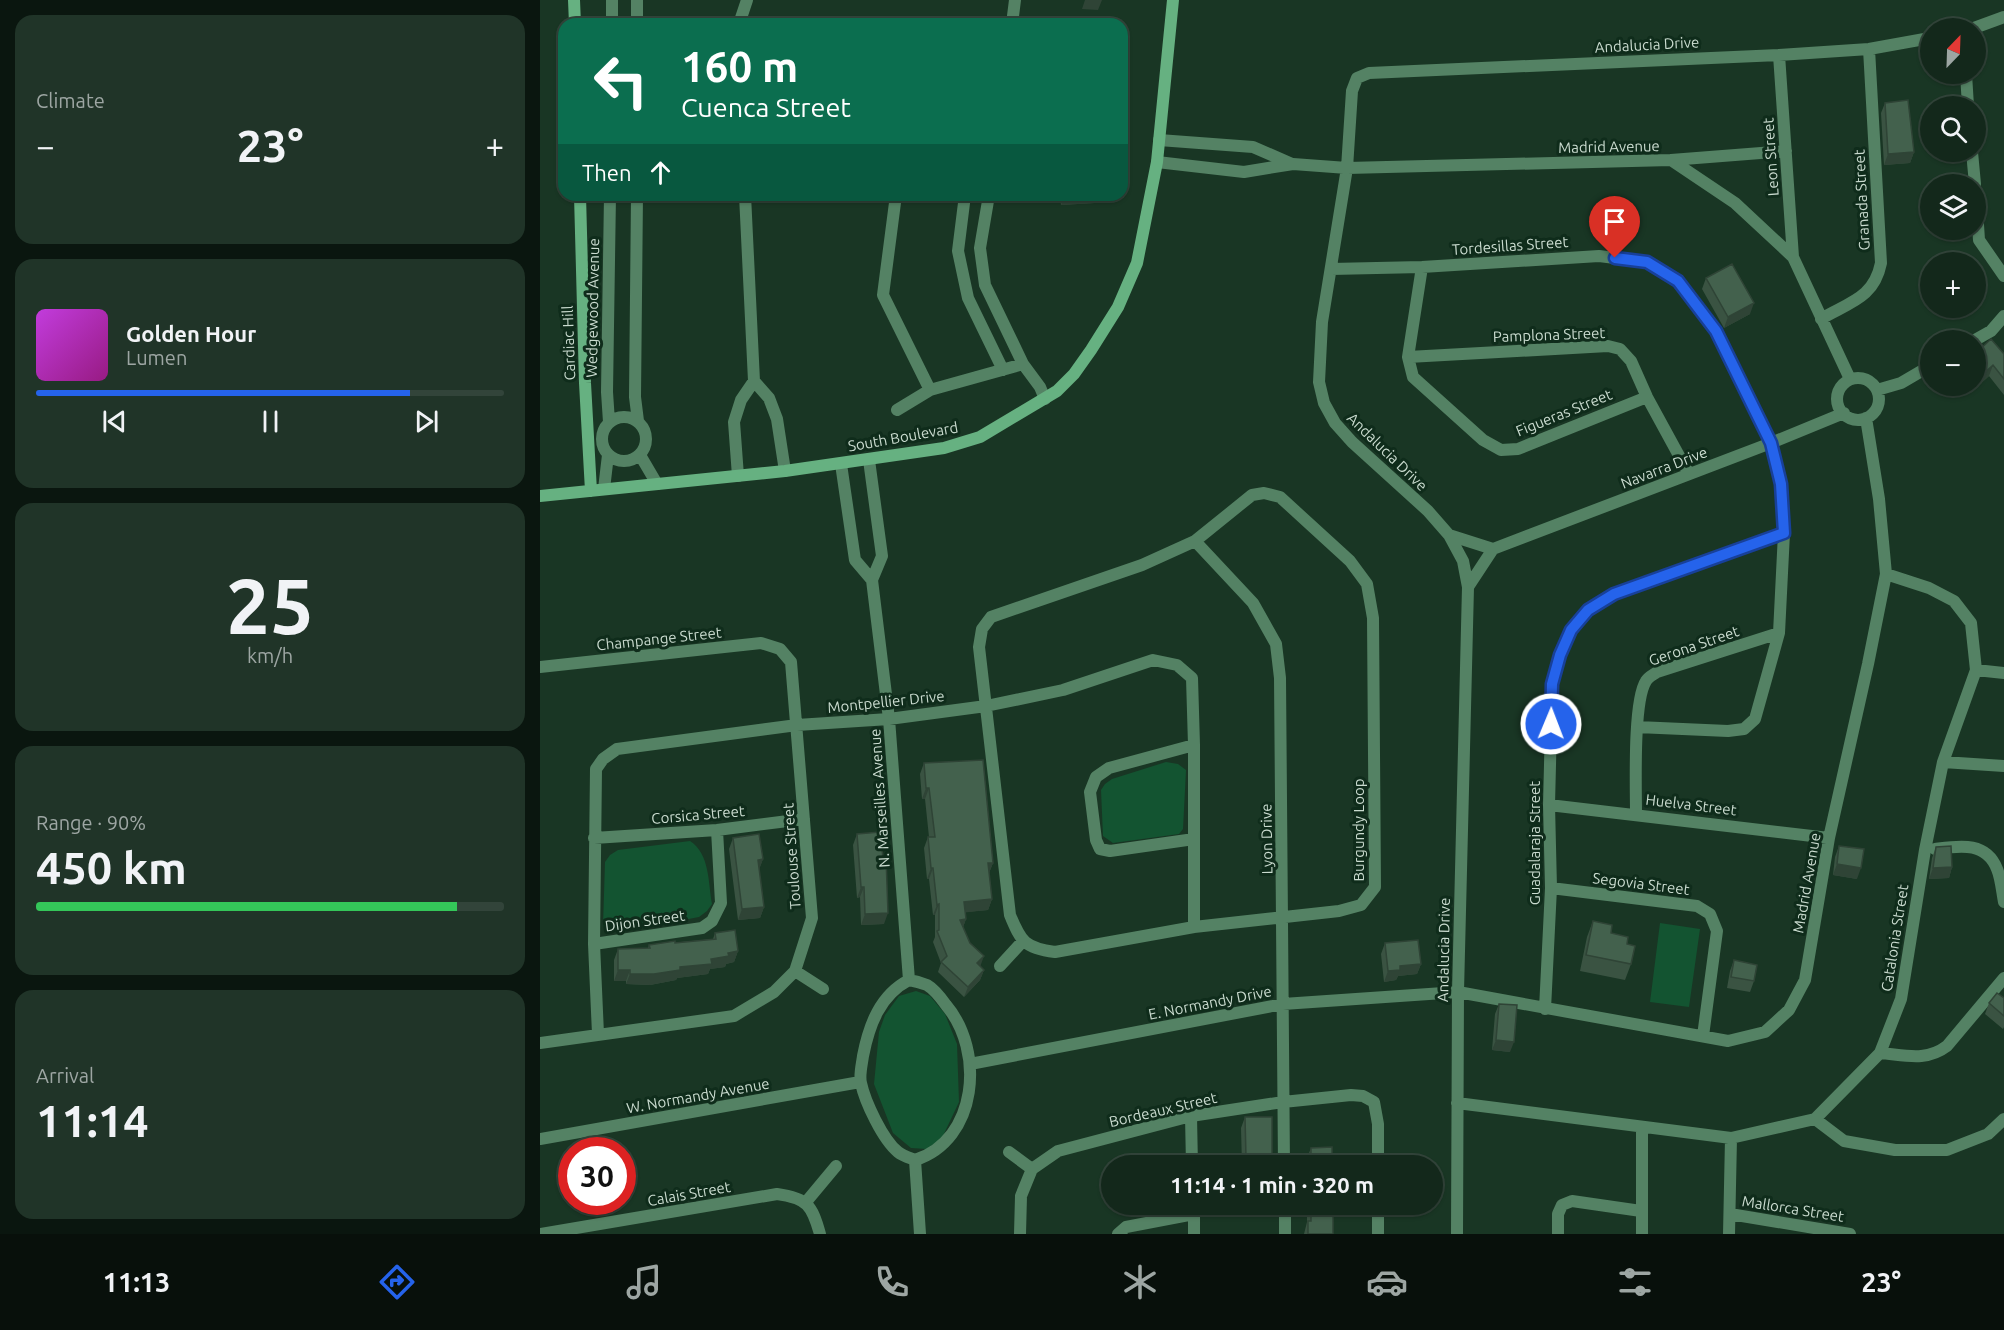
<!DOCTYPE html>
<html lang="en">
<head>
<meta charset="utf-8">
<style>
	:root { --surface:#13281b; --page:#203428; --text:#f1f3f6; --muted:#9da6a3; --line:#32443a; --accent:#2563eb }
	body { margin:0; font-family:Ubuntu,sans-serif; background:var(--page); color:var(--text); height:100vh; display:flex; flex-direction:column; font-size:22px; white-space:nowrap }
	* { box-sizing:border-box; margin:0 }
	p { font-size:20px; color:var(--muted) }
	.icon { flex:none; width:33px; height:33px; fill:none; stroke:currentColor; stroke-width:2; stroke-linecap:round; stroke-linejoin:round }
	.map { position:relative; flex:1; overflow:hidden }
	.sheet { display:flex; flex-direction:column; gap:15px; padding:15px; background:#0a160f; width:540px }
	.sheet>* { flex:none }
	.guide { position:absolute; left:18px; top:18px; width:570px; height:183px; border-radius:18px; box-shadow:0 2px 4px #0004,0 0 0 2px var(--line); background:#0b6e4f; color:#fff; overflow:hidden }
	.needle { width:39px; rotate:23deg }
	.buttons { position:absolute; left:1380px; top:18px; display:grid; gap:12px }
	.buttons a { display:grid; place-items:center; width:66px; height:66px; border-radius:50%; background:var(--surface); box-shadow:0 2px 4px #0004,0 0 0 2px var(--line); font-size:30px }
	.speed { position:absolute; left:18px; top:1137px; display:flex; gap:12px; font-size:30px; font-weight:700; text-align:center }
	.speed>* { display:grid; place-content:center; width:78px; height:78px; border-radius:50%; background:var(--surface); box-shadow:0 2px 4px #0004,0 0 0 2px var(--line); line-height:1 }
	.speed .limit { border:9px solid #d22; background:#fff; color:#111 }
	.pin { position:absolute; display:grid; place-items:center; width:51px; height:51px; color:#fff; margin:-62px -26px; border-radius:50% 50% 50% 0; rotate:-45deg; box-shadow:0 0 6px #0007 }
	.pin .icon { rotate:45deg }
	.me { position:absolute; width:66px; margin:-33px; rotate:1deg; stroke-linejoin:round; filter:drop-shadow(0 0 4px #0008) }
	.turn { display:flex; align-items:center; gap:21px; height:126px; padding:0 24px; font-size:27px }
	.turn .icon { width:78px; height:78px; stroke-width:2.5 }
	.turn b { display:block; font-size:42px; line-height:51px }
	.then { display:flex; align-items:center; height:57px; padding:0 24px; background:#0003; gap:12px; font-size:22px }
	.big { font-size:45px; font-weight:600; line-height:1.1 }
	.sheet .widget { flex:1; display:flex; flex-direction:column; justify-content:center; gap:9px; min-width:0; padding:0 21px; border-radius:18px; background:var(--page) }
	.sheet .dial { align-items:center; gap:0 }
	.dial b { font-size:78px; line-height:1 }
	.song { display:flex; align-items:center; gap:18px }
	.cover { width:72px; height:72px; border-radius:9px; background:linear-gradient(135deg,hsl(290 70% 55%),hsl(310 70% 35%)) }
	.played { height:6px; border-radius:3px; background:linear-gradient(90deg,var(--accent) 80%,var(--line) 80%) }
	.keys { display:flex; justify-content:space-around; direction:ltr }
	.heat { display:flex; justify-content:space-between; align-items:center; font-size:33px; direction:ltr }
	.charge { height:9px; border-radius:4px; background:linear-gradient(90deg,#34c759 90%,var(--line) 0) }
	.trip { position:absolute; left:561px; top:1155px; width:342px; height:60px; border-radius:30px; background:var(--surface); box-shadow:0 2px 4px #0004,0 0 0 2px var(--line); font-weight:600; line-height:60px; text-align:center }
	.tabs { display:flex; height:96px; justify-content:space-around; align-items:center; background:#08100b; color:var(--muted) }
	.tabs .icon { width:42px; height:42px }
	.tabs .active { color:var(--accent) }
	.tabs b { font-size:27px; color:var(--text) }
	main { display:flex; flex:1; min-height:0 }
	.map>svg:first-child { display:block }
	.green { fill:#135431 }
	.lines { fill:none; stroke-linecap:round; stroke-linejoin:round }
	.street { stroke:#548264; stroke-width:12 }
	.secondary { stroke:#66b181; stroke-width:12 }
	.wall { fill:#3a5342 }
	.shaded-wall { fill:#2f4436 }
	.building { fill:#43614d; stroke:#2f4436; stroke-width:1.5 }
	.route-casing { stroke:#184099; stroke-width:15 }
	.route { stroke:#2563eb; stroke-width:10 }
	.labels { text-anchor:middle; stroke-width:6; stroke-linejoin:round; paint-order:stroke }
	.street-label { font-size:15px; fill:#cadbcf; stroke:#0f2c1b }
</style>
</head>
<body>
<main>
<section class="sheet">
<div class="widget"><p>Climate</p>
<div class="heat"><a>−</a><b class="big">23°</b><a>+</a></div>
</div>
<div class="widget">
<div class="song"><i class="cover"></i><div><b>Golden Hour</b><p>Lumen</p></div></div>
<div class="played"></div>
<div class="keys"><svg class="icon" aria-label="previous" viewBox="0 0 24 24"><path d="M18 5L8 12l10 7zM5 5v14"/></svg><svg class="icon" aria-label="pause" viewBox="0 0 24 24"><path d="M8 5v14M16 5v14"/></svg><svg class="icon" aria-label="next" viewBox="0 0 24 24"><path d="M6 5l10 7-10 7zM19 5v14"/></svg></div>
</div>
<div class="widget dial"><b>25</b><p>km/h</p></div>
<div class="widget"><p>Range · 90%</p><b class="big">450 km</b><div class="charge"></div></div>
<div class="widget"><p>Arrival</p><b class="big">11:14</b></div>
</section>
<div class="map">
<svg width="1464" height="1234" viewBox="0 0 1464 1234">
	<rect width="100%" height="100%" fill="#193624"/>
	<path class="green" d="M626,762L638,764L646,770L643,829L639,834L573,843L563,836L561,790L565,784L572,779Z
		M150,841C170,854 168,882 172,904L167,911L159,917L81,932L68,930L63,926L65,862L70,855L78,850Z
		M1120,923L1160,929L1149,1007L1110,1002Z
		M376,991L390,996L405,1014L417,1044L419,1102L402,1138L387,1149L371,1148L353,1133L334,1084L339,1032L345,1015L359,996Z"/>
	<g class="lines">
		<path class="street" d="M72,0V24
			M97,0V24
			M199,24L207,0
			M472,24L475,0
			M1434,28L1464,17
			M1239,55L1253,257
			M1426,74L1428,106
			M619,140L713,147L752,164
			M1432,152L1435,184
			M1131,160L1246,151
			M617,162L704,172L753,164L807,168L1131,160L1195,203L1253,257L1310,379
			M97,195L95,397L98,421
			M356,195L343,295L390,390
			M425,195L418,251L428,298L463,370
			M449,195L440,248L445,285L483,364L500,387L505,399
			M1436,195L1439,240L1464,276
			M882,267L868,357L873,377L943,440L961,450L978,449L1107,397
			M791,269L882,267L1059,256L1107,262L1138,281L1176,331L1231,443L1241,484L1244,533L1239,633L1215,719L1204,729L1188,731L1097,727
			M1281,319C1310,302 1334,298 1341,263L1329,49
			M1435,340L1451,331L1464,316
			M868,357L1068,346L1080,349L1091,361L1107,397L1149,474
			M1297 399a21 21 0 1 1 42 0a21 21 0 1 1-42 0Z
			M214,381L229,398L237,419L245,471
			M1337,390L1361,383L1390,366
			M357,410L390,390L483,364
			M62 439a22 22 0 1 1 44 0a22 22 0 1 1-44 0Z
			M69,422L67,392L70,195
			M100,455L117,484
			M329,460L342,556L332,580L349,719L369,980
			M301,464L315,560L332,580
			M198,476L194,422L201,400L214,381L205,195
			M64,489L68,455
			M724,493L740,497L810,561L827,584L833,618L835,887L821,905L799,911L654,927L515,952C485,948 481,942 470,915L439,647L442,629L451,617L602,565L655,541L712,495Z
			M909,535L953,549
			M655,541L713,603L736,644L740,678L744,1166
			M953,549L1231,443L1304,413
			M928,587L953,549
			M0,667L221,643L240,649L251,662L272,918L255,971L234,992L194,1016L0,1043
			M1436,670L1464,673
			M1403,762L1464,766
			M1009,805L1289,838
			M1096,814C1096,787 1093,701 1106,681C1108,677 1113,675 1117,672L1239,633
			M54,838L177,830L264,819
			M654,839L570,851L560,849L556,840L550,792L556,777L569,768L654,745
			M1395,849C1419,846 1446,841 1457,869C1461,878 1462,892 1464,902
			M1011,888L1157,906L1170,914L1177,931L1163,1036
			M54,944L162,928L172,921L181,903L177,830
			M460,966L483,941
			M255,971L283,989
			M369,980C375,981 382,983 387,985C394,989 401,998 406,1005C445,1051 438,1140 375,1160C370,1158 363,1156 358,1152C343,1140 325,1102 321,1083C319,1075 322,1064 323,1056C329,1025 340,995 369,980Z
			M1005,1009L1011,888L1009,805L1012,684L1020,655L1031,630L1048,610L1074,594L1244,533
			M58,1034L54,944L56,769L63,759L77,749L257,725L349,719L446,706L523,690L613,660L637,665L652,678L654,745V927
			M1340,1053C1365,1055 1386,1062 1407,1046L1464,978
			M430,1064L743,1004L918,992L1188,1041L1225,1032L1249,1010L1265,980L1289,838L1328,664L1346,574L1339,499L1326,418
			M917,1103L1191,1138L1275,1119L1340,1053L1361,999L1385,850L1403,762L1436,670L1431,623L1414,601L1389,588L1346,574
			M651,1116L652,1166
			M1275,1119L1304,1141L1355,1150H1407L1448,1134L1464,1119
			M1102,1127V1234
			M0,1139L320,1082
			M469,1152L492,1169
			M375,1160L380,1234
			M266,1202L296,1166
			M654,1204V1234
			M745,1204V1234
			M1190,1214L1310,1234
			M1,1234L237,1194C267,1198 272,1205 280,1234
			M480,1234L481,1196L492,1169L518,1151L651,1116L743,1102L811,1095L823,1096L834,1102L838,1124V1166
			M578,1234L586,1227L654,1214
			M838,1234V1204
			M917,1234L918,992L928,587L923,561L909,535L888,511L812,442L795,423L784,403L779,382L782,322L807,168L812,91L817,78L829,73L1239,55L1329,49L1390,38
			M1018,1234V1214L1022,1205L1032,1201L1101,1211
			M1189,1234L1191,1138"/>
		<path class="secondary" d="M34,0L35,24
			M40,195L45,383L51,491
			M0,496L245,471L404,448L440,437L517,391L534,374L551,350L578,307L597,263L617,162L633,0"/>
	</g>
	<path class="wall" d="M1345,103L1374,152L1370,163L1344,165L1341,113Z
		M521,195H558L555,203L521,205L520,197Z
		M1166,278L1210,314L1184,328L1162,289Z
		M1436,353L1464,354V395L1449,376L1438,386L1436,383Z
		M384,763L453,863L449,873L452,899L448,910L425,912L426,919L423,927L440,966L444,970L440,980L424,997L398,972L401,963L393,942L395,937V915H393L389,879H387L384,848L388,837H389L385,799H382L380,774Z
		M317,834L344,924L321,925L320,897L317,898L313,845Z
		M193,838L223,859L219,869L224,907L220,918L198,920L189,849Z
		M1299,846L1317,879L1293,875L1295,857Z
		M1396,847L1412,867L1409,878L1389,879L1392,858Z
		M1053,921L1087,944L1091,964L1085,980L1040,971L1047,937Z
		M175,933L198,951L194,962L186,964L185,967L170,969L168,974L137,978L136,980L110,985L86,984V981H74V960L78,949L108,948L109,945L173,939Z
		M845,943L881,964L877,974L858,976L856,980L844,982L841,954Z
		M1194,960L1214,981L1210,992L1187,988L1190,971Z
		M1464,998V1027L1463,1029L1445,1014L1449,1003Z
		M959,1004L970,1052L952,1050L955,1014Z
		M705,1117L732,1157L729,1166H702L701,1128Z
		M771,1148L792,1166H767V1158Z
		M767,1204H793V1234H764L767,1222Z"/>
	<path class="shaded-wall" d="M545,0H562L558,10L542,9Z
		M1374,152L1370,163L1344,165L1348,154Z
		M525,195H558L555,203L521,205Z
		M1214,303L1210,314L1184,328L1188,317Z
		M1453,365L1449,376L1438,386L1442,375Z
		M386,788H389L385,799H382Z
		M223,859L219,870L218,860Z
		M448,863H453L449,873Z
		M1297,864L1321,868L1317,879L1293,875Z
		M1412,867L1409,878L1389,879L1393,868Z
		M391,868H393L389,879H387Z
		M321,887H324L320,897L317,898Z
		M452,899L448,910L420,913L424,902Z
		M399,904L395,915H393L397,905Z
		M224,907L220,918L198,920L202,909Z
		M348,913L344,924L321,925L325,914Z
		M426,919L422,930L420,920Z
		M198,951L194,962L186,964L185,967L170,969L168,974L137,978L136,980L110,985L86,984L90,974L140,967L188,953Z
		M444,956L440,967L437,963Z
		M881,964L877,974L858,976L856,980L844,982L848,971L860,966Z
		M78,970H90L86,981H74Z
		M444,970L440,980L424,997L428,987Z
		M956,1040L974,1042L970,1052L952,1050Z
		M706,1157H732L729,1166H703Z"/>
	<path class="building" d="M1368,100L1374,152L1348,154L1345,103Z
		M1192,264L1214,303L1188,317L1166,278Z
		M1451,339L1464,354V379L1453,365L1442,375L1436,368V353Z
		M443,760L453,863H448L452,899L424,902L426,919L420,920L430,943L444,956L437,963L444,970L428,987L401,962L407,956L397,931L399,930V904L397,905L393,868H391L388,837H395L389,788H386L384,763Z
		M340,832L343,858L346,857L348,913L325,914L324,887H321L317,834Z
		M219,834L223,859L218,860L224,907L202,909L193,838Z
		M1299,846L1324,849L1321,868L1297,864Z
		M1411,846L1412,867L1393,868L1396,847Z
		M1053,921L1072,925L1071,933L1088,937L1087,944L1095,946L1091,964L1046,955Z
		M195,930L198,951L188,953L189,956L171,959L172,964L140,967V970L114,974H90V970H78V949L110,948L109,945L135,941V943L176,939L175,933Z
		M878,940L881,964L860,966V970L848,971L845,943Z
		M1194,960L1217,965L1214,981L1191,977Z
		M1457,993L1464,998V1016L1449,1003Z
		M959,1004L977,1005L974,1042L956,1040Z
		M705,1117H732V1157H706Z
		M792,1147V1166H771V1148Z
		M771,1204H793V1234H768V1221H771Z"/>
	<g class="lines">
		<defs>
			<path id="route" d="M1011,724L1012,684L1020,655L1031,630L1048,610L1074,594L1244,533L1241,484L1231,443L1176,331L1138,281L1107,262L1075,258"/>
		</defs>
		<use href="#route" class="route-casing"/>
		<use href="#route" class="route"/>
	</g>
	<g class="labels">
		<g class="street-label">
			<text transform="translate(1107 45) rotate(-3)" y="5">Andalucia Drive</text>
			<text transform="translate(1069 147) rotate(-1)" y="5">Madrid Avenue</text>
			<text transform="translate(1231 157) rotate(-94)" y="5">Leon Street</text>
			<text transform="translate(1322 200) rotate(-93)" y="5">Granada Street</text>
			<text transform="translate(970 246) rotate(-4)" y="5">Tordesillas Street</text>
			<text transform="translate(53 308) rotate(-89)" y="5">Wedgewood Avenue</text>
			<text transform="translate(1009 335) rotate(-2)" y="5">Pamplona Street</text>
			<text transform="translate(29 343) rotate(-92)" y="5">Cardiac Hill</text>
			<text transform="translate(1024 413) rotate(-22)" y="5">Figueras Street</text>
			<text transform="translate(363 437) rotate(-10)" y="5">South Boulevard</text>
			<text transform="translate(847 452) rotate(44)" y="5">Andalucia Drive</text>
			<text transform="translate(1124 468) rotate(-21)" y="5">Navarra Drive</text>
			<text transform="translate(119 639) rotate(-6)" y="5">Champange Street</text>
			<text transform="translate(1154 646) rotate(-19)" y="5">Gerona Street</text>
			<text transform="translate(346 702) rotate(-6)" y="5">Montpellier Drive</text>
			<text transform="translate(340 798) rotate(-94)" y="5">N. Marseilles Avenue</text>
			<text transform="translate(1151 805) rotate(7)" y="5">Huelva Street</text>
			<text transform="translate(158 815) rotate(-5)" y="5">Corsica Street</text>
			<text transform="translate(819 830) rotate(-90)" y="5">Burgundy Loop</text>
			<text transform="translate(727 839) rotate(-91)" y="5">Lyon Drive</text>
			<text transform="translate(995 843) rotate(-90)" y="5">Guadalaraja Street</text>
			<text transform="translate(252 856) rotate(-94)" y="5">Toulouse Street</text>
			<text transform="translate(1267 883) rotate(-80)" y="5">Madrid Avenue</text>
			<text transform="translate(1101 884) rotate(7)" y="5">Segovia Street</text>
			<text transform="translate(105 921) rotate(-8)" y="5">Dijon Street</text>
			<text transform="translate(1355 938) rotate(-81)" y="5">Catalonia Street</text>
			<text transform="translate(904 950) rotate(-89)" y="5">Andalucia Drive</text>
			<text transform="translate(670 1003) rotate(-11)" y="5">E. Normandy Drive</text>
			<text transform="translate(158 1096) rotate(-10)" y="5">W. Normandy Avenue</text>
			<text transform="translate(623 1110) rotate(-13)" y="5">Bordeaux Street</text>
			<text transform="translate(149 1194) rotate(-10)" y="5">Calais Street</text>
			<text transform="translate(1253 1209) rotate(9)" y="5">Mallorca Street</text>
		</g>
	</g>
</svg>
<div class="buttons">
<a><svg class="needle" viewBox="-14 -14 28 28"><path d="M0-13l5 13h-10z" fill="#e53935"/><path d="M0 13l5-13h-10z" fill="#9da6a3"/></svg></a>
<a><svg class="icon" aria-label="search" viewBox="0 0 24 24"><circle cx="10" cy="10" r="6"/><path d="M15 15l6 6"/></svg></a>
<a><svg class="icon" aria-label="layers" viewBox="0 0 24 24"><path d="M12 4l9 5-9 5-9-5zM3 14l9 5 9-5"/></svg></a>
<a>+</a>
<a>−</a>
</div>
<div class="speed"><div class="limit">30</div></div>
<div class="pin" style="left:1075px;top:258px;background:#d93025"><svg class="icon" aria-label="arrive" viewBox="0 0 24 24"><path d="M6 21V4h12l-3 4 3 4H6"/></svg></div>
<svg class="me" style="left:1011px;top:724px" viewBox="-20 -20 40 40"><circle r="17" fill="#2563eb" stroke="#fff" stroke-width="3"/><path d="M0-11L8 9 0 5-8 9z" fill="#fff"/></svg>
<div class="trip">11:14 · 1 min · 320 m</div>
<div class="guide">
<div class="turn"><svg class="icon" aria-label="left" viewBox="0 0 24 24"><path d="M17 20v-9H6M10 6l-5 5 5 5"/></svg><div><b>160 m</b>Cuenca Street</div></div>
<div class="then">Then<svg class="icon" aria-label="ahead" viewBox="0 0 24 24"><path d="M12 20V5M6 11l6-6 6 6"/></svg></div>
</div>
</div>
</main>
<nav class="tabs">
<b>11:13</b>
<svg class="icon active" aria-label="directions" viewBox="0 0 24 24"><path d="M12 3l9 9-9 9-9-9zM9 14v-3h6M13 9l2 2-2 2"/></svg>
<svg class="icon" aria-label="music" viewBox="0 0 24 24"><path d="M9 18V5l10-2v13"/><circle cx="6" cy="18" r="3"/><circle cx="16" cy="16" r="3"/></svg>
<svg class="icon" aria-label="phone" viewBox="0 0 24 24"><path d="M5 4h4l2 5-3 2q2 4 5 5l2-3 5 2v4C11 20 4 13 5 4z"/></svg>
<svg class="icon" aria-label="climate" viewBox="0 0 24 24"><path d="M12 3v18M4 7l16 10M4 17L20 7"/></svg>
<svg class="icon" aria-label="car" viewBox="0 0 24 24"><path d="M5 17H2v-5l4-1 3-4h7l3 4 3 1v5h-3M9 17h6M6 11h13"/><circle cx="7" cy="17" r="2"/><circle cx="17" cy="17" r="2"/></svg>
<svg class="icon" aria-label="filters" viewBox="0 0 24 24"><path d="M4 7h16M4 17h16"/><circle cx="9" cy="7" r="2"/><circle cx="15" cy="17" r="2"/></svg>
<b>23°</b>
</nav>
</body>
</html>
